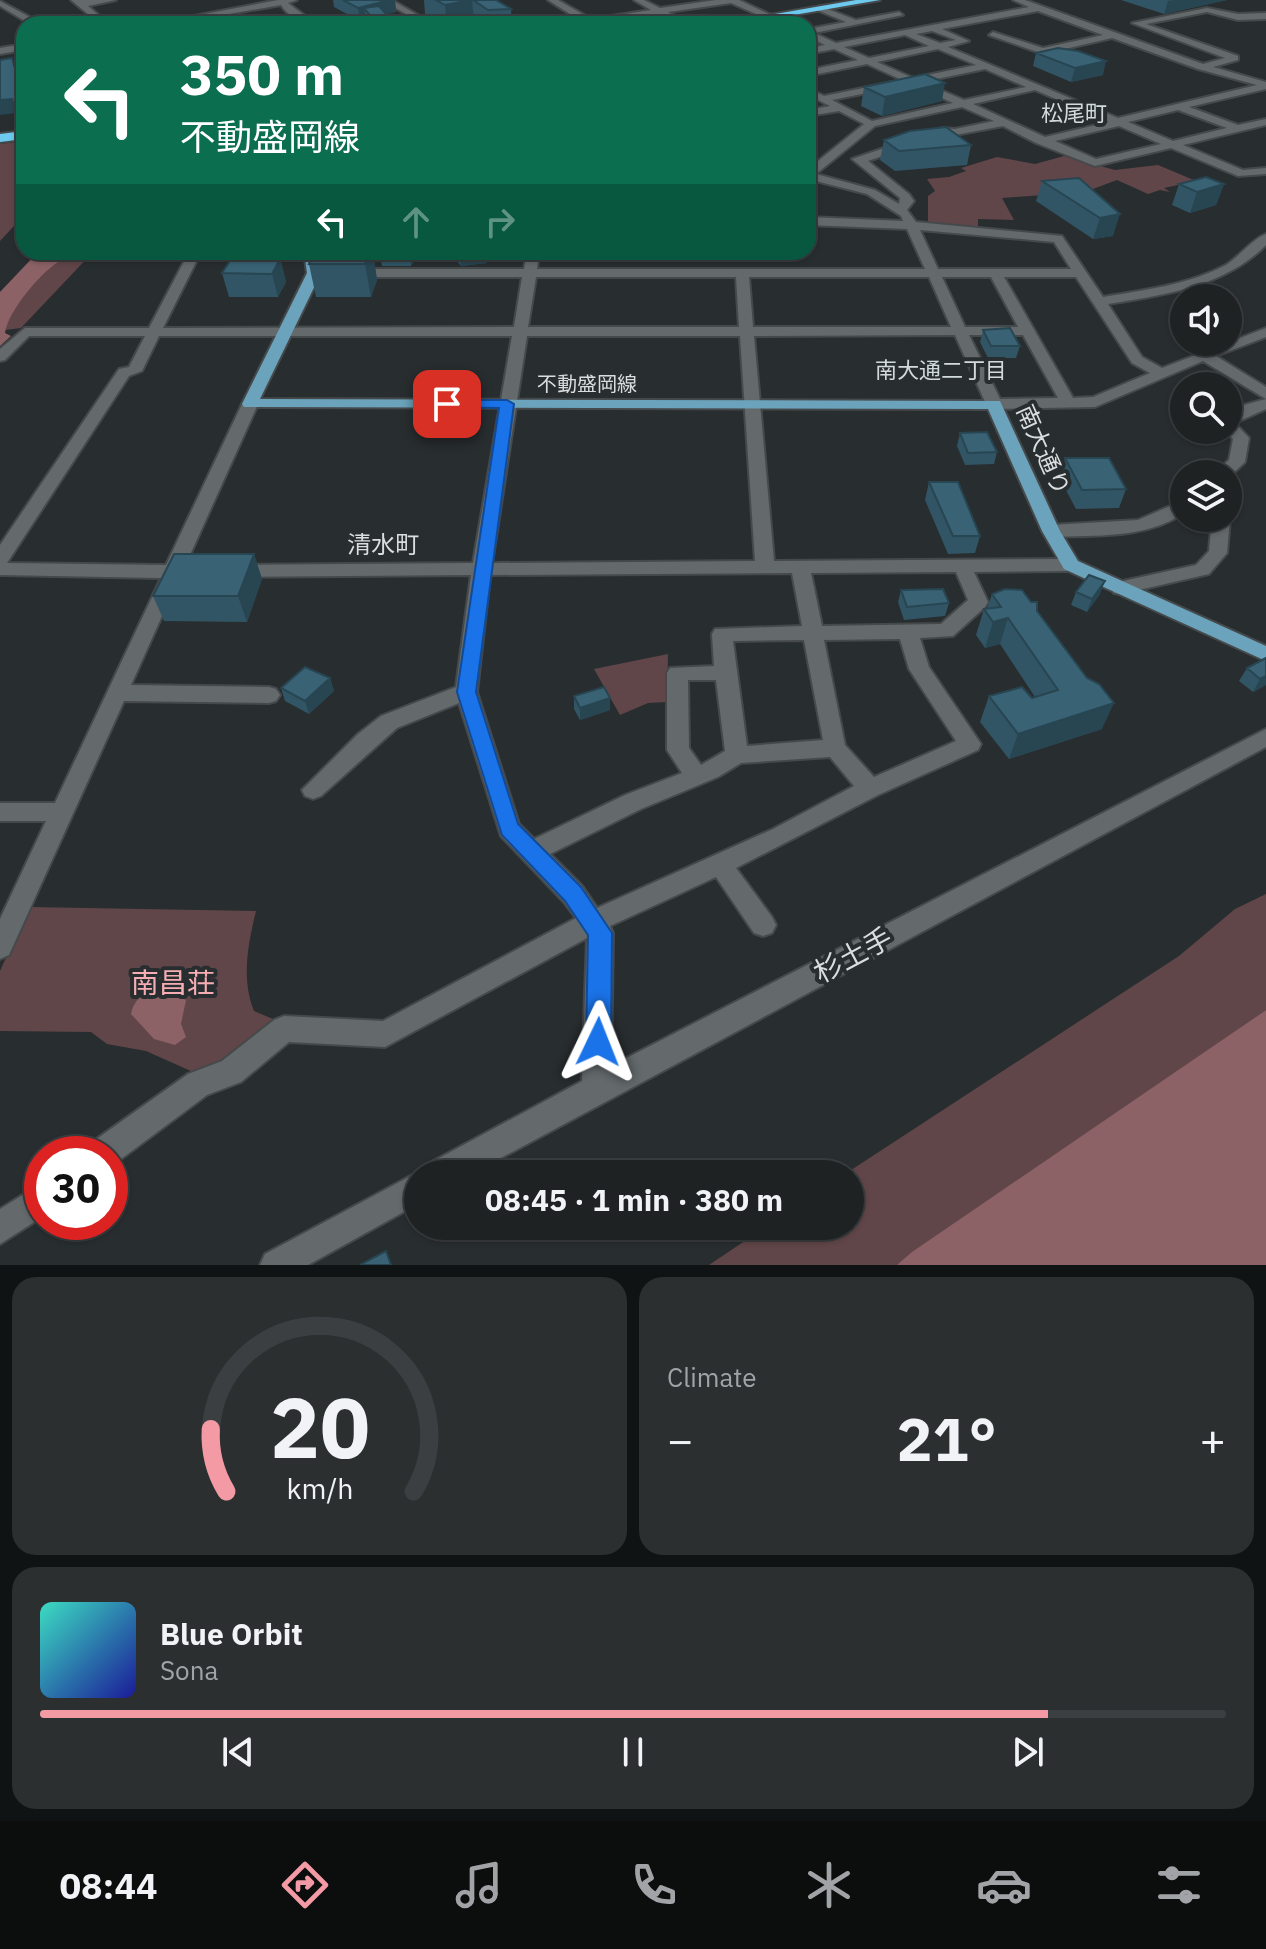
<!DOCTYPE html>
<html lang="en">
<head>
<meta charset="utf-8">
<style>
	:root { --surface:#1e2223; --page:#2b2f30; --text:#f1f3f6; --muted:#a1a4a6; --line:#3c3f41; --accent:#f49aa4 }
	body { margin:0; font-family:"IBM Plex Sans","Noto Sans JP",sans-serif; background:var(--page); color:var(--text); height:100vh; display:flex; flex-direction:column; font-size:30px; white-space:nowrap }
	* { box-sizing:border-box; margin:0 }
	p { font-size:26px; color:var(--muted) }
	.icon { flex:none; width:44px; height:44px; fill:none; stroke:currentColor; stroke-width:2; stroke-linecap:round; stroke-linejoin:round }
	.map { position:relative; height:1265px; overflow:hidden }
	.details { display:flex; flex-direction:column; gap:12px; padding:12px; background:#101313; flex:1 }
	.details>* { flex:none }
	.banner { position:absolute; left:16px; top:16px; width:800px; height:244px; border-radius:24px; box-shadow:0 2px 6px #0004,0 0 0 2px var(--line); background:#0b6e4f; color:#fff; overflow:hidden }
	.tools { position:absolute; left:1170px; top:284px; display:grid; gap:16px }
	.tools a { display:grid; place-items:center; width:72px; height:72px; border-radius:50%; background:var(--surface); box-shadow:0 2px 6px #0004,0 0 0 2px var(--line); font-size:40px }
	.speed { position:absolute; left:24px; top:1136px; display:flex; gap:16px; font-size:40px; font-weight:700; text-align:center }
	.speed>* { display:grid; place-content:center; width:104px; height:104px; border-radius:50%; background:var(--surface); box-shadow:0 2px 6px #0004,0 0 0 2px var(--line); line-height:1 }
	.speed .limit { border:12px solid #d22; background:#fff; color:#111 }
	.pin { position:absolute; display:grid; place-items:center; width:68px; height:68px; color:#fff; margin:-34px; border-radius:16px; box-shadow:0 4px 12px #0006 }
	.me { position:absolute; width:88px; margin:-44px; rotate:2deg; stroke-linejoin:round; filter:drop-shadow(0 0 6px #0008) }
	.turn { display:flex; align-items:center; gap:28px; height:168px; padding:0 32px; font-size:36px }
	.turn .icon { width:104px; height:104px; stroke-width:2.5 }
	.turn b { display:block; font-size:56px; line-height:68px }
	.lanes { display:flex; align-items:center; height:76px; padding:0 32px; background:#0003; justify-content:center; gap:40px; direction:ltr }
	.lanes .off { opacity:.35 }
	.big { font-size:60px; font-weight:800; line-height:1.1 }
	.details .card { flex:1; display:flex; flex-direction:column; justify-content:center; gap:12px; min-width:0; padding:0 28px; border-radius:24px; background:var(--page) }
	.details .dial { align-items:center; gap:0 }
	.dial svg { height:208px; overflow:visible; fill:none; stroke:var(--line); stroke-width:7; stroke-linecap:round; text-anchor:middle }
	.dial text { fill:var(--text); stroke:none }
	.song { display:flex; align-items:center; gap:24px }
	.cover { width:96px; height:96px; border-radius:12px; background:linear-gradient(135deg,hsl(170 70% 55%),hsl(240 70% 35%)) }
	.played { height:8px; border-radius:4px; background:linear-gradient(90deg,var(--accent) 85%,var(--line) 85%) }
	.keys { display:flex; justify-content:space-around; direction:ltr }
	.heat { display:flex; justify-content:space-between; align-items:center; font-size:44px; direction:ltr }
	.details .tiles { flex:1; display:grid; gap:12px; grid-template-columns:1fr 1fr }
	.card:last-child { grid-column:span 2 }
	.trip { position:absolute; left:404px; top:1160px; width:460px; height:80px; border-radius:40px; background:var(--surface); box-shadow:0 2px 6px #0004,0 0 0 2px var(--line); font-weight:800; line-height:80px; text-align:center }
	.tabs { display:flex; height:128px; justify-content:space-around; align-items:center; background:#0c0e0e; color:var(--muted) }
	.tabs .icon { width:56px; height:56px }
	.tabs .selected { color:var(--accent) }
	.tabs b { font-size:36px; color:var(--text) }
	.map>svg:first-child { display:block }
	.green { fill:#614649 }
	.water { fill:#8c6266 }
	.lines { fill:none; stroke-linecap:round; stroke-linejoin:round }
	.minor-casing { stroke:#45494b; stroke-width:4 }
	.major-casing { stroke:#45494b; stroke-width:4 }
	.highway-casing { stroke:#45494b; stroke-width:4 }
	.minor { fill:#646a6c; fill-rule:evenodd }
	.major { fill:#6aa3bb; fill-rule:evenodd }
	.highway { fill:#6ec9ef; fill-rule:evenodd }
	.wall { fill:#315565 }
	.shaded-wall { fill:#284552 }
	.building { fill:#396375; stroke:#284552; stroke-width:2 }
	.route { fill:#1a73e8; stroke:#114b97; stroke-width:2 }
	.labels { text-anchor:middle; stroke-width:8; stroke-linejoin:round; paint-order:stroke }
	.far-street-label { font-size:20px; fill:#dadddf; stroke:#282d2f }
	.far-neighbourhood-label { font-size:22px; fill:#d3dadd; stroke:#282d2f }
	.street-label { font-size:24px; fill:#dadddf; stroke:#282d2f }
	.near-street-label { font-size:28px; fill:#dadddf; stroke:#282d2f }
	.near-park-label { font-size:28px; fill:#f5adb3; stroke:#282d2f }
</style>
</head>
<body>
<div class="map">
<svg width="1266" height="1265" viewBox="0 0 1266 1265">
	<rect width="100%" height="100%" fill="#282d2f"/>
	<path class="green" d="M24,141V215L0,241V144Z
		M1064,156L1115,170L1158,165L1196,181L1164,188L1170,192L1160,190L1148,194L1117,180L1085,192L1002,198L1014,220L978,219V228L928,223V196L935,191L927,179L949,177L966,171L961,168L997,157L1035,164Z
		M58,252H93L21,328L5,330C13,305 38,273 60,260L51,261Z
		M668,654L667,702L648,703L620,715L594,669Z
		M1266,894V1010L897,1265H709L767,1226H850V1174H845L1179,956L1235,909Z
		M29,907L256,911C248,944 241,979 254,1011L280,1022L230,1059L193,1072L146,1051L107,1044L91,1032L0,1031V971Z"/>
	<path class="water" d="M38,252H59L52,261L62,260C43,269 8,311 5,333L11,336L0,346V292Z
		M165,988L186,1000L181,1024L186,1037L175,1045L154,1039L131,1014C135,995 148,992 165,988Z
		M1266,1010V1265H897L912,1252Z"/>
	<g class="lines">
		<defs>
			<path id="minor" d="M71,0H116L88,6L109,24H100Z
				M278,0H297L288,3L316,24C303,24 288,17 281,5L171,24H152Z
				M382,0H392L433,24H423Z
				M548,0H558L591,19L651,10L634,0H644L660,8L716,0H739L790,24H779L731,3L668,12L688,24H678L658,14L597,24H571L581,21Z
				M1013,0H1025L1203,64L1225,58L1132,23L1207,8L1238,14L1266,13V19L1238,20L1207,12L1146,24L1238,56V60L1213,67L1266,82V89L1189,107L1238,125L1266,119V125L1183,145L1243,170L1266,168V174L1238,176L1171,148L1095,166L1036,143L1003,126L955,135L948,133L868,161L909,194L914,201L907,210L916,222L1062,236L1103,297C1144,290 1188,285 1226,265C1240,256 1251,240 1266,234V245C1224,287 1164,295 1108,304L1142,357L1162,368L1266,328V337L1216,356L1266,387V399L1203,361L1095,407L994,409L986,404L955,335L754,336L774,561L1071,559L1080,565L1071,571L974,572L988,602L985,607L953,636L920,638L929,667L981,744L978,750L878,795L736,868L772,917L776,925L772,933L763,936L754,933L716,877L610,926L613,933L611,1066L1266,729V747L471,1174H426L430,1163L582,1081L587,938L385,1047L289,1042L241,1082L207,1095L113,1165L110,1166V1154H87L91,1143L188,1074L222,1061L274,1020L284,1016L383,1021L576,918L564,902L501,836L459,703L397,728L321,796L313,799L305,796L302,790L358,734L381,716L456,687L471,575L235,577L226,571L235,565L473,563L512,336H159L142,371L129,376L7,563L166,565L242,404L244,401H256L258,404L185,566L198,568L200,572L198,576L179,578L131,685L269,687L276,689L280,695L276,701L269,703L124,701L9,955L0,959V919L46,821H0V803H55L161,578L0,575V545L119,369L129,367L145,336H29L5,360L0,361V349L25,328H149L189,252H201L163,328L514,327L522,277H352L345,273L352,269H524L527,252H539L537,269H925L907,229L808,225V217L903,221L901,216L867,194L808,179V169L864,124L839,111L808,116V110L830,106L808,95V88L824,96L902,80L867,64L808,76V70L858,60L834,49L808,54V48L825,45L808,37V29L846,22L817,10L820,6L856,20L899,12L903,15L814,33L836,43L1029,7ZM1038,11L1103,35L1043,48L993,32L989,35L1043,54L1112,38L1198,69L1257,85L1118,118L948,47L969,41L942,29ZM932,31L956,40L940,43L916,34ZM905,35L929,46L869,58L844,47ZM938,49L976,65L913,78L877,62ZM985,69L1026,87L964,100L922,82ZM911,84L953,103L872,121L832,100ZM1035,90L1109,122L1045,137L973,104ZM962,107L994,121L955,129L943,128L852,159L900,198L899,204L875,190L816,174L875,126ZM1178,110L1227,128L1173,141L1128,122ZM1119,126L1161,144L1096,159L1055,141ZM920,230L1054,242L1071,269H938ZM536,277H736L739,327H528ZM749,277H929L951,327H753ZM942,277H991L1018,327H965ZM1004,277H1076L1132,363L1150,373L1093,397L1073,398ZM969,335H1023L1058,398L1000,399ZM527,336H740L755,561L492,563ZM956,572L968,600L941,624L822,626L811,573ZM792,573L802,626L715,629L712,634L714,666L670,668L667,673V750L682,773L625,795L534,839L519,824L477,692L490,575ZM900,639L909,669L956,741L874,777L845,745L824,640ZM804,640L823,740L747,746L733,641ZM688,680H716L725,751L701,765L689,748ZM830,757L854,786L773,829L597,908L582,886L550,854L641,809L718,777L741,763Z
				M0,1L39,22L40,24H30L0,6Z
				M24,44V50L0,54V48Z
				M1266,399V409L1235,423L1249,438L1245,462L1228,478V474H1213L1229,460L1233,439L1224,430H1228V414L1244,405Z
				M1184,500V513C1146,539 1095,535 1051,537L1042,531L1051,525L1138,520Z
				M1228,515L1230,518L1227,553L1209,574L1121,594L1114,593L1111,588L1114,583L1196,565L1209,551L1212,518H1228Z
				M418,1172L423,1174H418V1204L308,1265H260L265,1254Z
				M42,1183V1217L0,1244V1209Z"/>
			<path id="major" d="M304,252H316L321,273L260,399L1000,401L1060,531L1078,561L1266,646V661L1064,569L1042,531L988,409L244,407L242,404L307,273Z"/>
			<path id="highway" d="M856,0H880L742,24H718Z
				M24,131V139L0,142V134Z"/>
		</defs>
		<use href="#minor" class="minor-casing"/>
		<use href="#major" class="major-casing"/>
		<use href="#highway" class="highway-casing"/>
		<use href="#minor" class="minor"/>
		<use href="#major" class="major"/>
		<use href="#highway" class="highway"/>
	</g>
	<path class="wall" d="M333,0H395L396,12L386,14L395,24H367L366,19L360,21L334,7Z
		M424,0H496L511,9L512,24H477L474,22L462,24H442L425,14Z
		M1121,0H1227L1164,14Z
		M1036,53L1103,75L1071,82L1033,66Z
		M864,87L942,101L882,116L861,106Z
		M884,140L971,145L967,165L895,171L880,160Z
		M1079,178L1113,236L1093,239L1036,201L1042,181Z
		M1179,184H1224L1216,205L1190,213L1172,205Z
		M242,252H280L279,254L286,282L278,297H229L222,273Z
		M373,252L377,280L371,297H316L309,264Z
		M419,252L411,266H382L380,255Z
		M451,252H486L487,263L461,266L451,254Z
		M983,330L1020,346L1016,358H988L980,342Z
		M960,433L997,452L994,464L965,465L957,446Z
		M1065,458L1126,489L1119,508L1076,509L1059,477Z
		M929,482L980,536L975,553L948,554L925,500Z
		M254,554L262,579L247,622L164,621L153,596Z
		M901,590L949,603L945,616L904,620L898,602Z
		M1076,592L1100,594L1087,612L1071,605Z
		M992,594L1037,611L1102,729L1009,759L980,722L989,696L1032,698L1035,697L1000,644L985,648L976,635L984,609H987Z
		M1266,658V685L1253,692L1239,681L1247,668Z
		M330,678L334,691L309,714L285,701L281,688Z
		M574,696L610,698V710L580,720L574,709Z"/>
	<path class="shaded-wall" d="M390,0H395L396,12L372,18L364,8L366,19L360,21L358,8Z
		M472,0L474,22L462,24H447L445,5Z
		M1174,0H1227L1164,14L1168,1Z
		M1106,61L1103,75L1071,82L1075,68Z
		M945,83L942,101L882,116L885,97Z
		M12,99L17,113L0,115V100Z
		M24,113V128H22L17,114Z
		M1224,184L1216,205L1190,213L1197,192Z
		M1120,214L1113,236L1093,239L1100,218Z
		M262,252H280L279,254L286,282L278,297L272,274L276,261L268,276Z
		M370,252H373L377,280L371,297L365,264Z
		M411,252H419L411,266L410,255Z
		M486,252L487,263L461,266L460,255Z
		M254,554L262,579L247,622L238,596Z
		M1105,581L1100,594L1087,612L1092,599Z
		M1008,618L1000,644L985,648L993,622Z
		M1266,676V685L1253,692L1260,679Z
		M330,678L334,691L309,714L305,701Z
		M610,698V710L580,720V708Z
		M1114,703L1102,729L1009,759L1018,734Z"/>
	<path class="building" d="M343,0H390L358,8Z
		M436,0H471L445,5Z
		M473,0H496L511,9L488,10Z
		M379,6L395,24H377L364,8Z
		M1058,48L1078,51L1106,61L1075,68L1036,53Z
		M12,58L17,76L24,75V113L17,114L12,99L0,100V60Z
		M925,74L945,83L885,97L864,87Z
		M946,127L971,145L899,151L884,140L910,131Z
		M1206,177L1224,184L1197,192L1179,184Z
		M1079,178L1120,214L1100,218L1042,181Z
		M262,252L279,253L275,258L280,259L272,274L222,273L235,253Z
		M314,252H370L365,264H309Z
		M381,252H411L410,255H380Z
		M457,252H486L460,255Z
		M1010,328L1020,346H991L983,330Z
		M987,432L997,452L968,453L960,433Z
		M1065,458H1109L1126,489L1082,490Z
		M929,482H958L980,536H953Z
		M174,554H254L238,596H153Z
		M1089,575L1105,581L1092,599L1076,592Z
		M943,589L949,603L907,607L901,590Z
		M1005,589L1022,590L1031,602H1037V611L1087,678L1099,684L1114,703L1018,734L989,696L1022,687L1032,698L1058,690L1008,618L993,622L984,609L1001,607L992,594Z
		M1266,658V676L1260,679L1247,668Z
		M305,667L330,678L305,701L281,688Z
		M604,687L610,698L580,708L574,696Z
		M386,1251L391,1265H360Z"/>
	<path class="route" d="M447,400H507L514,404L476,692L518,824L581,887L612,933L611,1042L607,1050L598,1054L589,1050L586,1042L588,935L565,901L502,835L457,692L499,408L442,407V401Z"/>
	<g class="labels">
		<g class="far-street-label">
			<text x="587" y="391">不動盛岡線</text>
		</g>
		<g class="far-neighbourhood-label">
			<text x="1074" y="121">松尾町</text>
			<text x="941" y="378">南大通二丁目</text>
		</g>
		<g class="street-label">
			<text transform="translate(1043 450) rotate(66)" y="8">南大通り</text>
			<text x="383" y="553">清水町</text>
		</g>
		<g class="near-street-label">
			<text transform="translate(853 955) rotate(-28)" y="10">杉土手</text>
		</g>
		<g class="near-park-label">
			<text x="173" y="993">南昌荘</text>
		</g>
	</g>
</svg>
<div class="tools">
<a><svg class="icon" aria-label="sound" viewBox="0 0 24 24"><path d="M4 9h4l5-4v14l-5-4H4zM17 9q2 3 0 6"/></svg></a>
<a><svg class="icon" aria-label="search" viewBox="0 0 24 24"><circle cx="10" cy="10" r="6"/><path d="M15 15l6 6"/></svg></a>
<a><svg class="icon" aria-label="layers" viewBox="0 0 24 24"><path d="M12 4l9 5-9 5-9-5zM3 14l9 5 9-5"/></svg></a>
</div>
<div class="speed"><div class="limit">30</div></div>
<div class="pin" style="left:447px;top:404px;background:#d93025"><svg class="icon" aria-label="arrive" viewBox="0 0 24 24"><path d="M6 21V4h12l-3 4 3 4H6"/></svg></div>
<svg class="me" style="left:598px;top:1042px" viewBox="-20 -20 40 40"><path d="M0-17L14 15 0 8-14 15z" fill="#1a73e8" stroke="#fff" stroke-width="4"/></svg>
<div class="trip">08:45 · 1 min · 380 m</div>
<div class="banner">
<div class="turn"><svg class="icon" aria-label="left" viewBox="0 0 24 24"><path d="M17 20v-9H6M10 6l-5 5 5 5"/></svg><div><b>350 m</b>不動盛岡線</div></div>
<div class="lanes"><svg class="icon" aria-label="left" viewBox="0 0 24 24"><path d="M17 20v-9H6M10 6l-5 5 5 5"/></svg><svg class="icon off" aria-label="ahead" viewBox="0 0 24 24"><path d="M12 20V5M6 11l6-6 6 6"/></svg><svg class="icon off" aria-label="right" viewBox="0 0 24 24"><path d="M7 20v-9h11M14 6l5 5-5 5"/></svg></div>
</div>
</div>
<section class="details">
<div class="tiles">
<div class="card dial"><svg viewBox="0 0 100 80">
<path d="M14 69A42 42 0 1 1 86 69"/>
<path d="M14 69A42 42 0 0 1 8 45" stroke="#f49aa4"/>
<text x="50" y="56" font-size="32" font-weight="700">20</text>
<text x="50" y="72" font-size="11">km/h</text>
</svg></div>
<div class="card"><p>Climate</p>
<div class="heat"><a>−</a><b class="big">21°</b><a>+</a></div>
</div>
<div class="card">
<div class="song"><i class="cover"></i><div><b>Blue Orbit</b><p>Sona</p></div></div>
<div class="played"></div>
<div class="keys"><svg class="icon" aria-label="previous" viewBox="0 0 24 24"><path d="M18 5L8 12l10 7zM5 5v14"/></svg><svg class="icon" aria-label="pause" viewBox="0 0 24 24"><path d="M8 5v14M16 5v14"/></svg><svg class="icon" aria-label="next" viewBox="0 0 24 24"><path d="M6 5l10 7-10 7zM19 5v14"/></svg></div>
</div>
</div>
</section>
<nav class="tabs">
<b>08:44</b>
<svg class="icon selected" aria-label="directions" viewBox="0 0 24 24"><path d="M12 3l9 9-9 9-9-9zM9 14v-3h6M13 9l2 2-2 2"/></svg>
<svg class="icon" aria-label="music" viewBox="0 0 24 24"><path d="M9 18V5l10-2v13"/><circle cx="6" cy="18" r="3"/><circle cx="16" cy="16" r="3"/></svg>
<svg class="icon" aria-label="phone" viewBox="0 0 24 24"><path d="M5 4h4l2 5-3 2q2 4 5 5l2-3 5 2v4C11 20 4 13 5 4z"/></svg>
<svg class="icon" aria-label="climate" viewBox="0 0 24 24"><path d="M12 3v18M4 7l16 10M4 17L20 7"/></svg>
<svg class="icon" aria-label="car" viewBox="0 0 24 24"><path d="M5 17H2v-5l4-1 3-4h7l3 4 3 1v5h-3M9 17h6M6 11h13"/><circle cx="7" cy="17" r="2"/><circle cx="17" cy="17" r="2"/></svg>
<svg class="icon" aria-label="filters" viewBox="0 0 24 24"><path d="M4 7h16M4 17h16"/><circle cx="9" cy="7" r="2"/><circle cx="15" cy="17" r="2"/></svg>
</nav>
</body>
</html>
